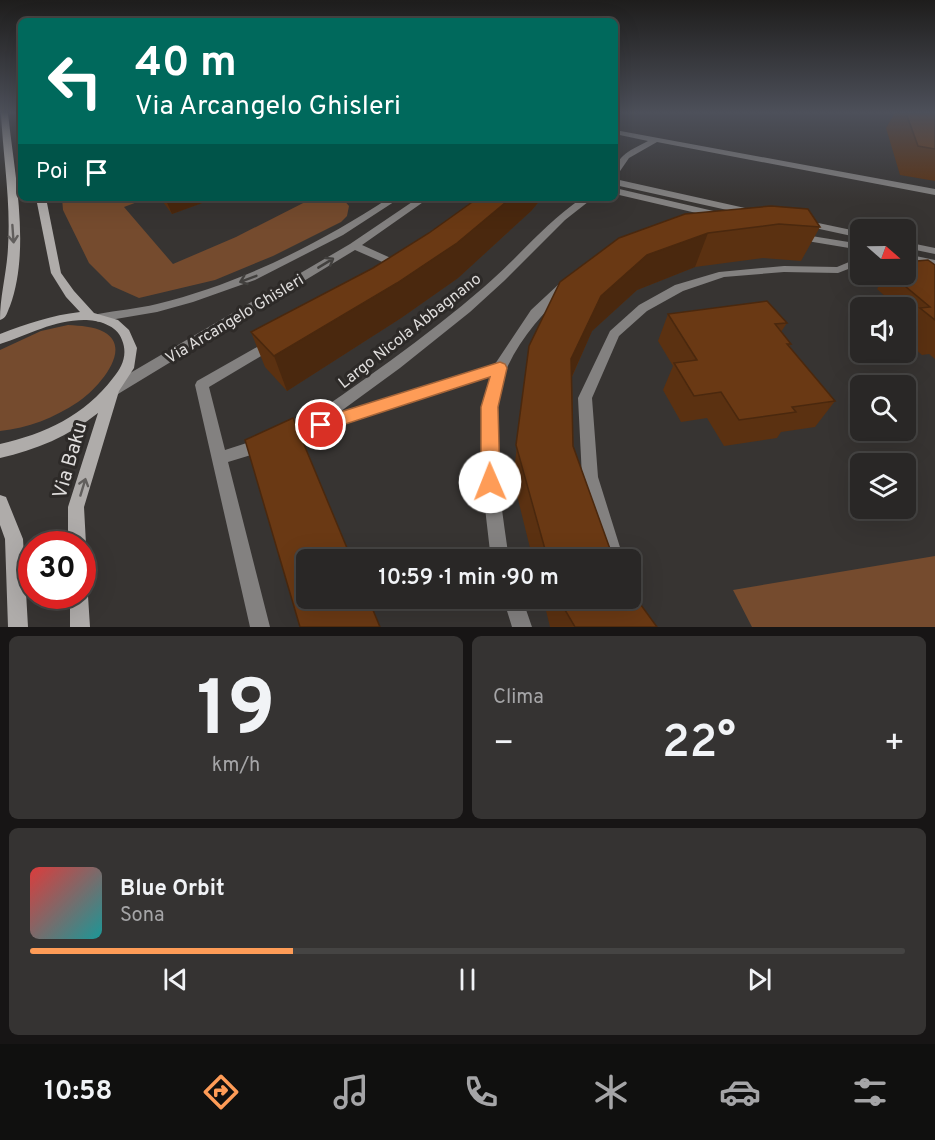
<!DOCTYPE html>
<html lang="it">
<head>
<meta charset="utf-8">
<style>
	:root { --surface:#292726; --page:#353332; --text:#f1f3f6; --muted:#a5a5a7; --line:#454443; --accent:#fe9c57 }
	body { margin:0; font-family:Overpass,sans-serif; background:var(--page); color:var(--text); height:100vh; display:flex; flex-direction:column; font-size:22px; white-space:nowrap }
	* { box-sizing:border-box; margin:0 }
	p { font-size:20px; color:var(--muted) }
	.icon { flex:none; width:33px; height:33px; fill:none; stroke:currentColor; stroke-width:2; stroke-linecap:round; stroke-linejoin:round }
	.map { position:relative; height:627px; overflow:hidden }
	.side { display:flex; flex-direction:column; gap:9px; padding:9px; background:#171515; flex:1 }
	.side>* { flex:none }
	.hud { position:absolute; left:18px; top:18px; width:600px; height:183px; border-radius:9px; box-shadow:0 6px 24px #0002,0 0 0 2px var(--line); background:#00695c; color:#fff; overflow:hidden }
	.needle { width:39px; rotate:110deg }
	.buttons { position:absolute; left:850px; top:219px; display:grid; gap:12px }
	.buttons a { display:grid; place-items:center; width:66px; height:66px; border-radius:9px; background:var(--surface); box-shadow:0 6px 24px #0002,0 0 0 2px var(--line); font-size:30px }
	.speed { position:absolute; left:18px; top:531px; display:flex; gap:12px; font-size:30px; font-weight:700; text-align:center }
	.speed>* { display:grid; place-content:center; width:78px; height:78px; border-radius:50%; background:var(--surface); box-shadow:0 6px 24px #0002,0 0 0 2px var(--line); line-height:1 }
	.speed .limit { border:9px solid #d22; background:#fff; color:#111 }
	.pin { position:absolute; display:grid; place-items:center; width:51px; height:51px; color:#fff; margin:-26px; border:3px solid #fff; border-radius:50%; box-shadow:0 2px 6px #0007 }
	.me { position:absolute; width:66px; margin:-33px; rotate:359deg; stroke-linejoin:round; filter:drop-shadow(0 0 4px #0008) }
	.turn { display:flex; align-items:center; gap:21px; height:126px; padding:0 18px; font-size:27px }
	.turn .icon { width:78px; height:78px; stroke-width:2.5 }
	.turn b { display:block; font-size:42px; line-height:51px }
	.then { display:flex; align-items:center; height:57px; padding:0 18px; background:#0003; gap:12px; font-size:22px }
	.big { font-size:45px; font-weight:600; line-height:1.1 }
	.side .card { flex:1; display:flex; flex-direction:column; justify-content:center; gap:9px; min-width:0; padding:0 21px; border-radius:9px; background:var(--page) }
	.side .dial { align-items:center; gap:0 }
	.dial b { font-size:78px; line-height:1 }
	.song { display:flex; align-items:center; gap:18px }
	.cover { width:72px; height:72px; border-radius:9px; background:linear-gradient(135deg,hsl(0 70% 55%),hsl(180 70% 35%)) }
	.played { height:6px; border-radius:3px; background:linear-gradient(90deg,var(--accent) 30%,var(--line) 30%) }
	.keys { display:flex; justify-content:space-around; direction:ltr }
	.heat { display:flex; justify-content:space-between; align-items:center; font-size:33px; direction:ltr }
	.side .tiles { flex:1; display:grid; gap:9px; grid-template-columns:1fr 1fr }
	.card:last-child { grid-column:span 2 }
	.trip { position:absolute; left:296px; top:549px; width:345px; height:60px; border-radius:9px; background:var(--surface); box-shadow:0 6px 24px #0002,0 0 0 2px var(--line); font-weight:600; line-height:60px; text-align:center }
	.dock { display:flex; height:96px; justify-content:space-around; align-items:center; background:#10100f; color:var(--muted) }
	.dock .icon { width:42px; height:42px }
	.dock .selected { color:var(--accent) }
	.dock b { font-size:27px; color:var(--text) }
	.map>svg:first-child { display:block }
	.green { fill:#754b2e }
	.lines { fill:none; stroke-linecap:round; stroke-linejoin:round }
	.lane { fill:#838180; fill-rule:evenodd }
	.street { fill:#838180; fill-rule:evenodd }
	.secondary { fill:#afacaa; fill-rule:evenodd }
	.wall { fill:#5b3111 }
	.shaded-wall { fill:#4a280e }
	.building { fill:#6a3914; stroke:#4a280e; stroke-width:1.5 }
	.oneway { stroke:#615e5c }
	.oneway2 { stroke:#42403e }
	.route { fill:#fe9c57; stroke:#a56539; stroke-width:1.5 }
	.labels { text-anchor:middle; stroke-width:6; stroke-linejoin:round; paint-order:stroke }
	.street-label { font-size:16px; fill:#dfdddc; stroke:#2d2a28 }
	.near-street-label { font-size:20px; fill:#dfdddc; stroke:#2d2a28 }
</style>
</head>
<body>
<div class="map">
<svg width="935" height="627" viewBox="0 0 935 627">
	<rect width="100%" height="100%" fill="#373432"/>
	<path class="green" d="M62,198H139L140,201L124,207L173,264L236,237L313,198H342L349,206L347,216L341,222L273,256L215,280L139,298L112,286L89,263L63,210Z
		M68,325C81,326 93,326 104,332C135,349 95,391 78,402C54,418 28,428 0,431V350L41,331Z
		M935,556V627H752L733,590Z"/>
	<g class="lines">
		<path class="lane" d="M615,179L754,210L759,213L754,216L615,185Z
			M804,220L861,232V238L801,225L799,223Z
			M906,242L935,248V254L906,248Z"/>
		<path class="street" d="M615,130L935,189V195L657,142L629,158L618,174L615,175C615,155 633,149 648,141L615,134Z
			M615,188L722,213L727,216L722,219L615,194Z
			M389,198H400L343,235L255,280L193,302L157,312L98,322L92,318L98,314C117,310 137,309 157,304C241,283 317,245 389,198Z
			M418,198H429L362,245L404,264L405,266L404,268H396L355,250L118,394L113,395L108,394L106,390L108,386L350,244Z
			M582,198H593L565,220L504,281L470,312L400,368L337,414L495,364L531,310L560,283H568L570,286L568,289C544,312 521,337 507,368C485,417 502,507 509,560H491L482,482V407L491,376L312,434L309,433L298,439L293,437L291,433L293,429C358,384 424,339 484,287C518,258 545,223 582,198Z
			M799,234L861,244V250L795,239L794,237Z
			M906,254L935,260V266L906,260Z
			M861,257V264L838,273L784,272L724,277L683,291L647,311L619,336L592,398L598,477L624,560H606L582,477L578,398L610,331L639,305L675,285L719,272L784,266L837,267Z
			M273,338L278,340L279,343L278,346L209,387L225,450L262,438L267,440L270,445L267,450L228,462L270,627H250L195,385L197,381Z
			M503,598H522L532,627H512Z"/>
		<path class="secondary" d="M1,113H8C14,172 31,249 10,306C7,312 7,318 0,320C0,295 7,272 8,247C11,202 3,157 1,113Z
			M36,198H46L61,273L74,291L94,313L118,320L129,330L137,348L134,368L119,391L84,507L86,544L82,551V544H68V507L98,413C69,436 36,450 0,458V444C45,434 85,415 113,378C122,367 128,355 122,340C117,325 98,320 84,320C54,320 28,335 0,344V334C26,324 52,315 80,312L66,297L51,273Z
			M0,495L6,497L23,539L28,627H8L5,539L0,525Z
			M82,588L86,589L88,596L90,627H70V596H82Z"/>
	</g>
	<path class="wall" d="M895,113H935V181L900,175L886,128Z
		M160,198H216L213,199L210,203H202L172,214Z
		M478,198H542L531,211L458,278L401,318L287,391L265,367L251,332L373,268L429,233Z
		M685,214L820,227L801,261L763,258L695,267L637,290L592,331L572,377L573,446L614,560H533L513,479L529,346Z
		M906,262L935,265V359L929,354L922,355L906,341V308L880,307L887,298L877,289L887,274H906Z
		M668,314L787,323L781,332L791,344L789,347L835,401L815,427L781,432L777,438L724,446L707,418L681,422L663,390L673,366L658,341Z
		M543,598H630L657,627H550Z"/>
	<path class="shaded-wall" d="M165,198H200L202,203L172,214Z
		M208,198H216L213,199L210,203Z
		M511,198H542L531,211L458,278L401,318L287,391L274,356Z
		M708,233L695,267L637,290L592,331L564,394L571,359L601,296L647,255Z"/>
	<path class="building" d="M906,113H935V149L918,146Z
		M478,198H511L457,243L397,283L274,356L251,332L373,268L429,233Z
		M771,206L808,209L820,227L779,224L708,233L647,255L601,296L571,359L573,446L614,560H548L516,445L529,346L560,282L619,238L685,214Z
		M928,260L935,265V320L920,308L930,307L899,281L914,279L906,272V262Z
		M767,301L787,323L775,324L791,344H787L835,401L792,407L796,412L739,420L721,392L694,396L674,363L697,360L668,314Z
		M293,418L352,560H306V598H368L380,627H300L245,440Z
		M630,590L657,627H575L558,598H630Z"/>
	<defs><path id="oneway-shaft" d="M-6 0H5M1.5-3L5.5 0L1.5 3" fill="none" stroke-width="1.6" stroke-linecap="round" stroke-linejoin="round" transform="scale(1.5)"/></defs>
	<g class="oneway">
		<use href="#oneway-shaft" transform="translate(13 234) rotate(86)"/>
		<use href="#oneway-shaft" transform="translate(83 487) rotate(-73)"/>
	</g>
	<g class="oneway2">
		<use href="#oneway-shaft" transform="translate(326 263) rotate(-31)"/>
		<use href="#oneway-shaft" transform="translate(248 279) rotate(159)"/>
	</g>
	<linearGradient id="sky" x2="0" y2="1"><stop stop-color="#1e1d1c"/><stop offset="0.56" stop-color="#4d505a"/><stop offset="1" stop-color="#4d505a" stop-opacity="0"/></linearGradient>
	<rect width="935" height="201" fill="url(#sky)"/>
	<path class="route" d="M500,362L505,364L507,368L498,407L500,482L497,488L490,490L484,488L481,482V407L490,377L321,432L315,430L312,425L315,420L321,418Z"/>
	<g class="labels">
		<g class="street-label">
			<text transform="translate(234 318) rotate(-31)" y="6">Via Arcangelo Ghisleri</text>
			<text transform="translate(409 330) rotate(-38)" y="6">Largo Nicola Abbagnano</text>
		</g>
		<g class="near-street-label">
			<text transform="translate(69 460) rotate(-74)" y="7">Via Baku</text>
		</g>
	</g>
</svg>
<div class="buttons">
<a><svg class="needle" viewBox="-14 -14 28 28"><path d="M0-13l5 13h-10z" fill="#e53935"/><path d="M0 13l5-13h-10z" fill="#a5a5a7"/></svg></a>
<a><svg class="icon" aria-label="sound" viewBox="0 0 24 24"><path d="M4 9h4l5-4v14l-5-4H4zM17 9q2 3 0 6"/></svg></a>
<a><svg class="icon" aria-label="search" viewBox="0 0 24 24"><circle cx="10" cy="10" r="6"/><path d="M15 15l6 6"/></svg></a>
<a><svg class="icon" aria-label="layers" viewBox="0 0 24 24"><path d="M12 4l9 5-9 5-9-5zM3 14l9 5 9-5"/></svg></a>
</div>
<div class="speed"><div class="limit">30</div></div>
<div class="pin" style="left:321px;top:425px;background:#d93025"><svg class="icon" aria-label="arrive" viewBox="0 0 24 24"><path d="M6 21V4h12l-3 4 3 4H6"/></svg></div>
<svg class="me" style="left:490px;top:482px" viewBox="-20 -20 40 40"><circle r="19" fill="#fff"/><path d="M0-13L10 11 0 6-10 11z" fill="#fe9c57"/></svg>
<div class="trip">10:59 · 1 min · 90 m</div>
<div class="hud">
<div class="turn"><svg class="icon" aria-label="left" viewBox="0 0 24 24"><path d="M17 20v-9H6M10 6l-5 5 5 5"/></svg><div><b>40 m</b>Via Arcangelo Ghisleri</div></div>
<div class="then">Poi<svg class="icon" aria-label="arrive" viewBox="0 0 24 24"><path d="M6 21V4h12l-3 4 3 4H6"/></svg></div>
</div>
</div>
<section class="side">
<div class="tiles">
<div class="card dial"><b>19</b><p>km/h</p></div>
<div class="card"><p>Clima</p>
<div class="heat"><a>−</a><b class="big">22°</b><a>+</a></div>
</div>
<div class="card">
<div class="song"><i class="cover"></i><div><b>Blue Orbit</b><p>Sona</p></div></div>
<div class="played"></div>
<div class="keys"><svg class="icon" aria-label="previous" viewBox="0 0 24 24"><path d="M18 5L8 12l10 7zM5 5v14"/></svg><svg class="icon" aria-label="pause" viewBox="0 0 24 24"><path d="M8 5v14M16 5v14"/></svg><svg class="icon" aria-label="next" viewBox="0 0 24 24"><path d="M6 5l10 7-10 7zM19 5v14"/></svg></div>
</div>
</div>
</section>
<nav class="dock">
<b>10:58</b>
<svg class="icon selected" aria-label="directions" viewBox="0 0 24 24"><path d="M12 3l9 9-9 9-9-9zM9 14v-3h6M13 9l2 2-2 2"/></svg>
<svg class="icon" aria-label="music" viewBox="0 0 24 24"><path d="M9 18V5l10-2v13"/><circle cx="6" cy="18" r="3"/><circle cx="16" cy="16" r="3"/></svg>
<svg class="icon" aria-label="phone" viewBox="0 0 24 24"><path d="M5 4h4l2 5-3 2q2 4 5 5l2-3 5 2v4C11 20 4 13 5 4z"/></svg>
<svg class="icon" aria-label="climate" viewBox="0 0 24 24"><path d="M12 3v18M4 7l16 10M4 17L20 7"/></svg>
<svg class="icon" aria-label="car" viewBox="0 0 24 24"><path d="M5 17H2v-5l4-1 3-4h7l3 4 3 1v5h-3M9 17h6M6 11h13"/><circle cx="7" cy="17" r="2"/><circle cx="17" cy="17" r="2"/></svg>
<svg class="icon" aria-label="filters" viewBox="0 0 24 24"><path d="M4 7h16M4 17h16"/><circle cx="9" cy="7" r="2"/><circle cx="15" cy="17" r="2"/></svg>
</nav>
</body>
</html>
